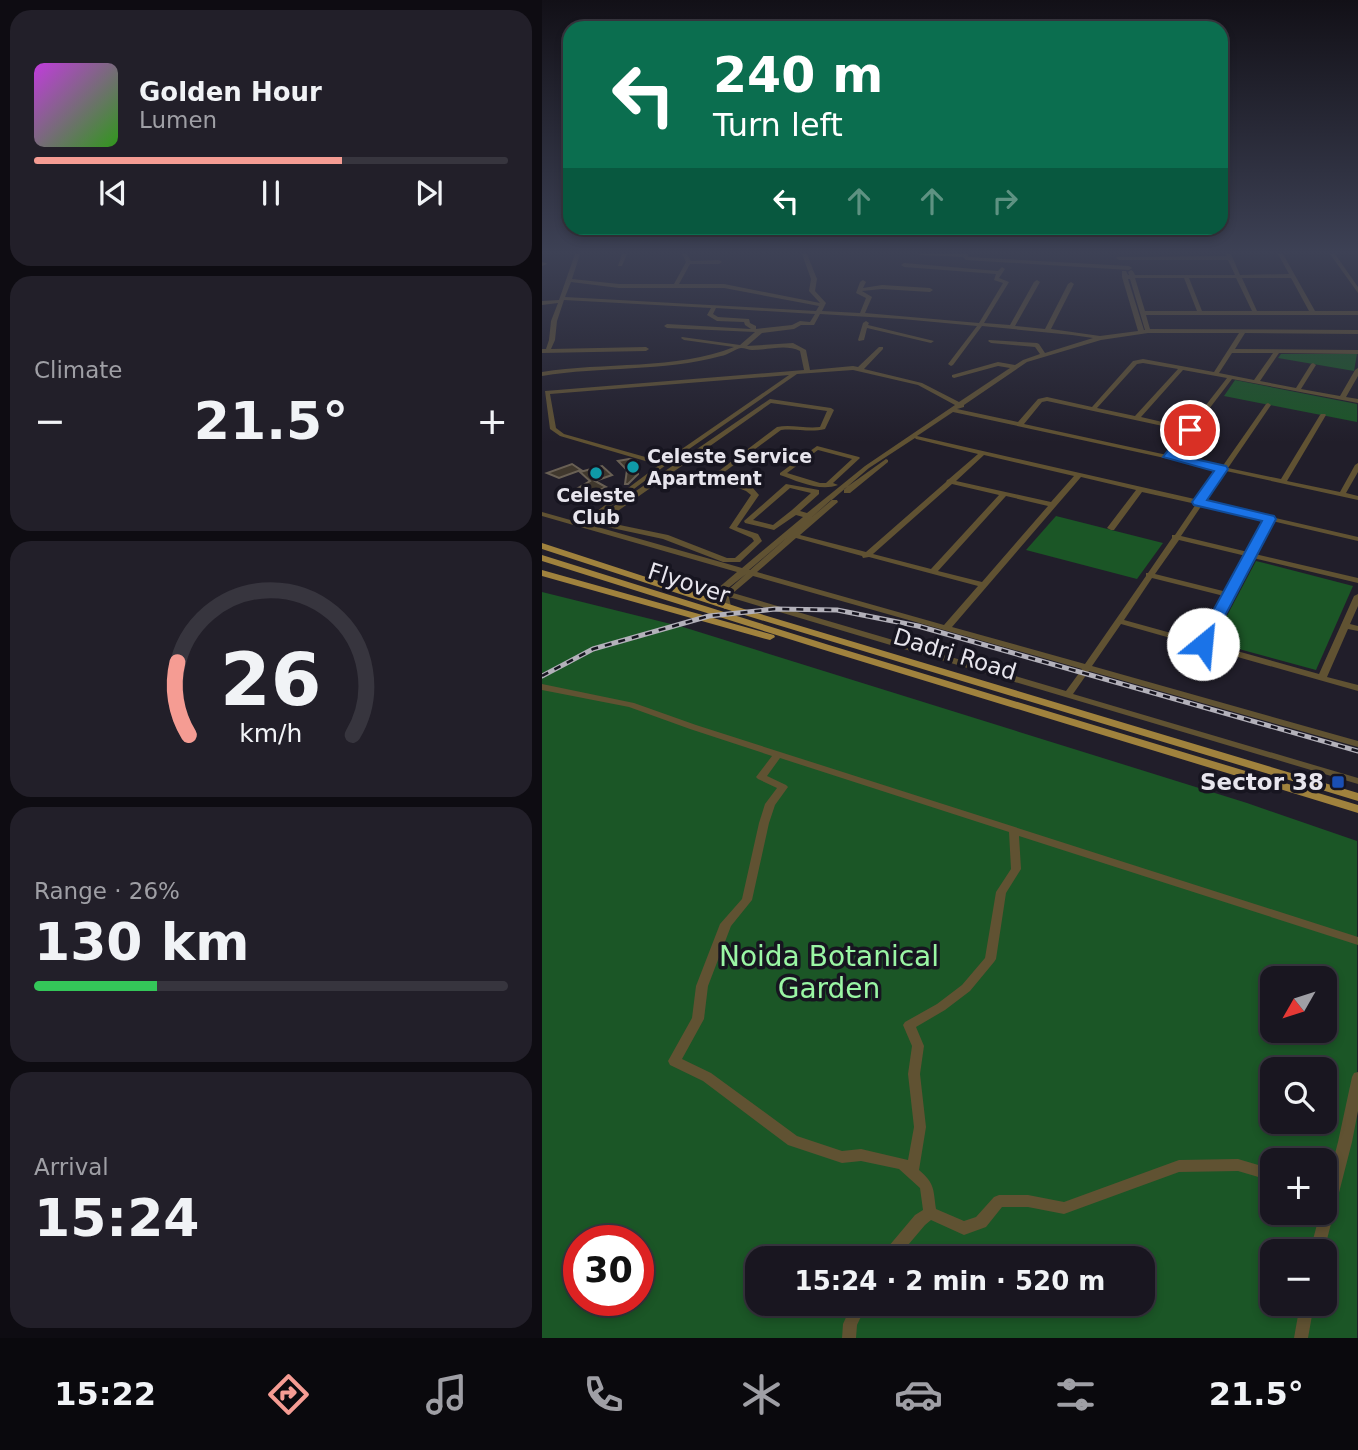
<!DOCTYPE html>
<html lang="en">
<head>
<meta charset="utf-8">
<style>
	:root { --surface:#191620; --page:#221f29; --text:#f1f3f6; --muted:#9f9fa5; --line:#37353e; --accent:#f59c93 }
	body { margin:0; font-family:"DejaVu Sans",sans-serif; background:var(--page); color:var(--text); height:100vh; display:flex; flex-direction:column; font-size:26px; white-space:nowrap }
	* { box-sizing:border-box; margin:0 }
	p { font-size:23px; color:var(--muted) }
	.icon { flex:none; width:38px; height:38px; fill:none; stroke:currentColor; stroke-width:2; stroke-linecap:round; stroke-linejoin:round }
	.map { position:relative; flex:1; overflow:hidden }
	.drawer { display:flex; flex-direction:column; gap:10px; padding:10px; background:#0e0c12; width:542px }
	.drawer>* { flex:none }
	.banner { position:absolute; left:21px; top:21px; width:665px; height:214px; border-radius:21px; box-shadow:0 4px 10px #0003,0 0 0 2px var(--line); background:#0b6e4f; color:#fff; overflow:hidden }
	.needle { width:46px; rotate:231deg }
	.fabs { position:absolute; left:718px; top:966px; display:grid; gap:14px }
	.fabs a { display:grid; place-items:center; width:77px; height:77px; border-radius:14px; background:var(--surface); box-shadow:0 4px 10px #0003,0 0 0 2px var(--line); font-size:35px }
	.speed { position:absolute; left:21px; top:1225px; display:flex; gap:14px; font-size:35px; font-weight:700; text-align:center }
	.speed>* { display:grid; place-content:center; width:91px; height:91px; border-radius:50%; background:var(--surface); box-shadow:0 4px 10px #0003,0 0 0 2px var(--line); line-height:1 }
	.speed .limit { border:10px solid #d22; background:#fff; color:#111 }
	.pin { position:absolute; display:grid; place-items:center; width:60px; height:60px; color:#fff; margin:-30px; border:4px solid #fff; border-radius:50%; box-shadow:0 2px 7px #0007 }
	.me { position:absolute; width:77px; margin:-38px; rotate:28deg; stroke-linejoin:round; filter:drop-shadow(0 0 5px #0008) }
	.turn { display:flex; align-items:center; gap:24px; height:147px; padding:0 35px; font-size:32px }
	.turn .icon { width:91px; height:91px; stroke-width:2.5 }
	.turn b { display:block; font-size:49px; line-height:60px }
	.lanes { display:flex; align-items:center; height:66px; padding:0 35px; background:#0003; justify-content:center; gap:35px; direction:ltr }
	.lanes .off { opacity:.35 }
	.big { font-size:52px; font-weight:700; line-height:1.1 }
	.drawer .widget { flex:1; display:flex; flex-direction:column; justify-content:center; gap:10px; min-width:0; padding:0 24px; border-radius:21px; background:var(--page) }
	.drawer .dial { align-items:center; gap:0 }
	.dial svg { height:182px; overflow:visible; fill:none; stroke:var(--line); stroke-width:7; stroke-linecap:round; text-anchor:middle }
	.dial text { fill:var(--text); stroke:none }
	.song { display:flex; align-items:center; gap:21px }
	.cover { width:84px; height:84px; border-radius:10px; background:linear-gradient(135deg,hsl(290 70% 55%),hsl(110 70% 35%)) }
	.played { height:7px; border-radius:4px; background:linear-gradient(90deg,var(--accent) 65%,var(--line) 65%) }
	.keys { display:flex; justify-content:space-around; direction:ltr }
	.heat { display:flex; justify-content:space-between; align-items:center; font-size:38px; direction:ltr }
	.charge { height:10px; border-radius:5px; background:linear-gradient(90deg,#34c759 26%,var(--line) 0) }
	.trip { position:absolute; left:203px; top:1246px; width:410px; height:70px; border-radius:21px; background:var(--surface); box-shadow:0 4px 10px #0003,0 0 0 2px var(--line); font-weight:700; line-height:70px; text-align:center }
	.dock { display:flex; height:112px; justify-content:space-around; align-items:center; background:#0a090d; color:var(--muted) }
	.dock .icon { width:49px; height:49px }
	.dock .on { color:var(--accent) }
	.dock b { font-size:32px; color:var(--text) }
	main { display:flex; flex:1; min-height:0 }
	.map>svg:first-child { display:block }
	.green { fill:#1b5626; fill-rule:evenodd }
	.building { fill:#40382d; stroke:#696054; stroke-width:2 }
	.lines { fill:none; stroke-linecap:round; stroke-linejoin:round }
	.minor { fill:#605232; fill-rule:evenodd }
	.major { fill:#a0823d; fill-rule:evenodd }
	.rail-casing { stroke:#b3b1ba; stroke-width:5 }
	.rail { stroke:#171520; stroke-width:2.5; stroke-dasharray:7; stroke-linecap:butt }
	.route { fill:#1a73e8; stroke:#114b97; stroke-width:2 }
	.culture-dot { fill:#0f9aa8; stroke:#171520; stroke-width:2.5 }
	.transit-dot { fill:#1a4fb4; stroke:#171520; stroke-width:2.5 }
	.labels { text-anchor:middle; stroke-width:7; stroke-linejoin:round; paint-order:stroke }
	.far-poi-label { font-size:19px; font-weight:bold; fill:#e7e5ed; stroke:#171520; text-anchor:start }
	.street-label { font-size:23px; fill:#e7e5ed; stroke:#171520 }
	.poi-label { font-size:23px; font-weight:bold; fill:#e7e5ed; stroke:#171520; text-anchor:end }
	.near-park-label { font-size:28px; fill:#9af6a4; stroke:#171520 }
</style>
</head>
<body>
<main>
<section class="drawer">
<div class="widget">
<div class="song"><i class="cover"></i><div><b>Golden Hour</b><p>Lumen</p></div></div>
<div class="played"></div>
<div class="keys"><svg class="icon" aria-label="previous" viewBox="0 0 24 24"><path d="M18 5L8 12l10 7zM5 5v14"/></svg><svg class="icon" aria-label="pause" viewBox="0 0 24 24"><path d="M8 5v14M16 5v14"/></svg><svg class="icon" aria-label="next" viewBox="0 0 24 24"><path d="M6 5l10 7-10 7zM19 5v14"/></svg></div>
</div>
<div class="widget"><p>Climate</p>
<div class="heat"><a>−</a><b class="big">21.5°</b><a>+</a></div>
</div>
<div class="widget dial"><svg viewBox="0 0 100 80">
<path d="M14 69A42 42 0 1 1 86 69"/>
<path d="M14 69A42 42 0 0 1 9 37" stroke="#f59c93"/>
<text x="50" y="56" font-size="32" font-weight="700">26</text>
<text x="50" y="72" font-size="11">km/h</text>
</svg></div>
<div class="widget"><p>Range · 26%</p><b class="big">130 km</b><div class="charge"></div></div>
<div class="widget"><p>Arrival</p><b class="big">15:24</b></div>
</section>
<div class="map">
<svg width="816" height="1338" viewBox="0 0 816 1338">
	<rect width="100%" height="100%" fill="#211e2a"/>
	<path class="green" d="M739,354H815L812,371L736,358Z
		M693,380L815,404V422L682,396Z
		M514,516L621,543L595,579L484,550Z
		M714,561L811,586L774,670L671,642Z
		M0,592L141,627L705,803L815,841V1338H0ZM730,978H782V1031H730ZM730,1069H782V1122H730ZM730,1160H782V1213H730ZM37,1241H96V1300H37ZM730,1251H782V1304H730ZM215,1258H600V1304H215Z"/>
	<path class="building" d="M87,459L95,461L96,474L86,484H83L85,470L76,461Z
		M30,464L39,470L17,478L5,473Z
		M60,466L70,475L53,481L64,487L58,490L63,495L46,500L31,491L48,481L38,472Z"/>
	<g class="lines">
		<path class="minor" d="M33,254H38L30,279L77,284H132L144,262L140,254H145L149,261L177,260L180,262L177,264H148L137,284H182L278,303L267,291L269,279L260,254H265L275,279L273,291L284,303L280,311L318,313L324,298L314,293L318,282L321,280L324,282L321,288L340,285L388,288L391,290L388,292L340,289L320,291L330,297L323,313L437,323L461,283L452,280L454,274L362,267L359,265L362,263L456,271L460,267L463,269L457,278L467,282L442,323L468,325L492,282L495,280L498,282L473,326L503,329L526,284L529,282L532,284L509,329L558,336L596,331L580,277V271H584L586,275H587L586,272L589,270L591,271L593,275H693L686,260H577L574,258L575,257L685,256L684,254H689L698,275L747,274L736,254H741L773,311H816V315H604L608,329L816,330V334L703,333L693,349L816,350V354L737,353L718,381L754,388L769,364L771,363L774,365L759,389L798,396L813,370L816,368V376L804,397L816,399V403L690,379L631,456L680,467L724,404L726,403L729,405L686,468L739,479L778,415L779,414H783L784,415L745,481L798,492L813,465L816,463V472L804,493L816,496V500L684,471L663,502L816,537V541L730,521L713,554L816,578V583L711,558L666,643L777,674L812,596L816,594V606L808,624L816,626V631L806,629L785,677L816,685V691L579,624L550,666L816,741V747L547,671L531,694L816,778V784L187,597L189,607L188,609H182L179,596L204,574L180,593L134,592L133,590L134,588H137L175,589L195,572L0,516V512L39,523L117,465L18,436L8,429L3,391L262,370L258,351C244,344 226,350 210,350C207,350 203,348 199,348C193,349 186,355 179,356C121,372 59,366 0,376V372C61,362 135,370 192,347L142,340L139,338L140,337L198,345L213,332L125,328L122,326L125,324L209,329L203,325L202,322L175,321L165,315L169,308L22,300L15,321L13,340L9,349L104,347L107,349L104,351L0,353V349H4L7,340L9,321L16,303L0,305V301L17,300ZM593,278H642L655,311H603ZM647,278H694L710,311H660ZM700,278H749L767,311H715ZM586,279H588L603,330H602ZM29,282L77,288H182L277,306L274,311L23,297ZM174,308L273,314L268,322L258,321L250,325L214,329V326L208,323L207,319L176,317L171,314ZM278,314L360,319L435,326L406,364L409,366L411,365L440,326L530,335L551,338L503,353L497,344L495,343L447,340L446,341L449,343L493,347L498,354L481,360L473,365L456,362L410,375V377L412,378L456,366L468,368L417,402L380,383L322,369L341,349V347H337L316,367L311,366L268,370L264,350L251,343L205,346L220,333L252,329L259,325H272ZM606,333H697L672,372L601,359L591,361L550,407L505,397L496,399L476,422L415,409L422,407V405L485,362L559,340ZM690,353H731L712,380L677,373ZM601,363L636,369L593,416L555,408L595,364ZM311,370L376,385L413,405L323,466L265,513L258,511L277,494V490L244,484L202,521L203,523L232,530L254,515L261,517L200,568L45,524L124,465L255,374ZM641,370L685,378L646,428L599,417ZM247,375L121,462L22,434L14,428L8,394ZM505,401L644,431L625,455L482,424L500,402ZM411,412L678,470L657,500L375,436ZM373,438L374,439L436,454L407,479L405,480L404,482L324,552L258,535L296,502L295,500H289L270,517L327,468ZM442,455L532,476L509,502L414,481ZM539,477L594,490L565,528L569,530H572L600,492L654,504L633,535H630V538L606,573H604V576L543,664L410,627ZM410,484L457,495L389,569L331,554ZM248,488L269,493L250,510L231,525L211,520ZM464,496L506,506L440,582L396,571ZM660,505L723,520L706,552L639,536ZM247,536L208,570H207ZM254,538L320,556L321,558L327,557L436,586L402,625L215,572ZM637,540L704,556L685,592L613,574ZM211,576L540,669L524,691L191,593ZM610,578L682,596L658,641L582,620Z
			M80,254H85L80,266H76Z
			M376,254H426V257L587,266L590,268L587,270L424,260L421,257L378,255Z
			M788,254H793L816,287V293Z
			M0,262L4,263L5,264L0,266Z
			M324,321L327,323L326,325L392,341L389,343L325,328L322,340L317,341L316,340L321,323Z
			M228,399L289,408L292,410L283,429C268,433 254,428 239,430L177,476L210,487L217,495L195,527L216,534L220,541L198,562H181L121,539L56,525V517ZM229,403L285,411L278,427C264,429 249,424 235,427L169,477L204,491L209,495L187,528L210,538L212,541L193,558H185L126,535L63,522V520Z
			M275,446L317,457L318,458L291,483L296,485C278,492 255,481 238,475V473ZM276,450L310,459L284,483H278L245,473Z
			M344,459L346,460V462L308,493H302V489Z
			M0,684L92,703L154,725L816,937V945L477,836L479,869L464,893L454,959L452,962L428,991L403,1010L374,1027L382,1046L378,1074L384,1127L377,1170C393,1184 391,1188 394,1209L422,1221L434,1217L452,1197L457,1195H486L522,1202L637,1160L696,1159L730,1169V1181L696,1171L637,1172L522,1214L486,1207H460L444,1227L422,1235L389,1220L383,1225L355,1258H339L341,1253L373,1215L381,1210L378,1188L357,1169L319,1161L300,1163L246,1145L161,1081L128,1065L126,1061L150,1018L154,986L178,924L200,899L217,823L223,804L235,788L216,779L214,777L230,756L148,729L87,707L0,690ZM238,758L467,832L469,869L454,892L443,958L420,985L395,1004L363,1022L361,1025L370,1046L366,1074L372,1127L366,1160L319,1149L300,1151L255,1136L169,1073L140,1059L162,1019L166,986L189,926L210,900L227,823L233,805L246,787L244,785L225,776Z
			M816,1072V1111L810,1142L782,1251H768L778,1213H782V1196L796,1142L810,1077L812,1073Z
			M310,1304H325L315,1325L314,1338H300L301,1324Z
			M758,1304H772L766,1338H752Z"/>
		<path class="major" d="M0,543L202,609L816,793V801L196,613L0,549Z
			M0,555L287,645L816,805V813L279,649L0,561Z
			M0,570L232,635L233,637L228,640L224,639L0,576Z"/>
		<defs>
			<path id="rail" d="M0,676L51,649L167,616L233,609L295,610L376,626L816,751"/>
		</defs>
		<use href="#rail" class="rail-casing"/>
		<use href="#rail" class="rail"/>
	</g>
	<linearGradient id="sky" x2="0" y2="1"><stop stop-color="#121017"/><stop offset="0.57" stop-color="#3d4155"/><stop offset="1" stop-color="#3d4155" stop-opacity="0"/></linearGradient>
	<rect width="816" height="442" fill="url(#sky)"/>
	<path class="route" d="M648,426L654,430L635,455L684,466L686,469L665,500L732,516L734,519L668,644L661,649L653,644L720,521L652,505L650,502L672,471L621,457L644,427Z"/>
	<g class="culture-dot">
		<circle cx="91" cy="467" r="7"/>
		<circle cx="54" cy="473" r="7"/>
	</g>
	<rect class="transit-dot" x="789" y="775" width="14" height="14" rx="3.5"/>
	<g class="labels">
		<g class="far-poi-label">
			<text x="105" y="463">Celeste Service<tspan x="105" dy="22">Apartment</tspan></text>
			<text x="54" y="502" text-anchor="middle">Celeste<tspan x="54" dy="22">Club</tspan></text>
		</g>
		<g class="street-label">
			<text transform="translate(147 583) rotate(18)" y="8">Flyover</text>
			<text transform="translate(413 654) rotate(17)" y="8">Dadri Road</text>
		</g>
		<g class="poi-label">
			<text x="782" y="790">Sector 38</text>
		</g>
		<g class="near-park-label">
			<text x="287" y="966">Noida Botanical<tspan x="287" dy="32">Garden</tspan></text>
		</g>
	</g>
</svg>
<div class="fabs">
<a><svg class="needle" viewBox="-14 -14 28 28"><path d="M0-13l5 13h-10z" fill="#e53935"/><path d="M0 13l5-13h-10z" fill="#9f9fa5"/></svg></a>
<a><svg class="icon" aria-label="search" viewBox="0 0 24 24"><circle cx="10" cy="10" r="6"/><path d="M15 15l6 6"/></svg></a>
<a>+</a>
<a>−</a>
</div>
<div class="speed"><div class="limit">30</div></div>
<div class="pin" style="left:648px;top:430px;background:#d93025"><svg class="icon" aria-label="arrive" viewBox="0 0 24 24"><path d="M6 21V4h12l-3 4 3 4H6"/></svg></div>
<svg class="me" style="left:661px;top:644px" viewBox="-20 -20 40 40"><circle r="19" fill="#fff"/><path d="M0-13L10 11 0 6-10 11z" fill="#1a73e8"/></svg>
<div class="trip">15:24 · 2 min · 520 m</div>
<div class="banner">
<div class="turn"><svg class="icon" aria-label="left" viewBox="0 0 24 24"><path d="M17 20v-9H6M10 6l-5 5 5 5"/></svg><div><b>240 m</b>Turn left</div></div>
<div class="lanes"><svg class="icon" aria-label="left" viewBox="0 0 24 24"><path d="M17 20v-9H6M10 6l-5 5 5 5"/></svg><svg class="icon off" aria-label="ahead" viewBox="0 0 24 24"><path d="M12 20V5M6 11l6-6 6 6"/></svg><svg class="icon off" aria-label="ahead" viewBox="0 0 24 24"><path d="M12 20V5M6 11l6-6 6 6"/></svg><svg class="icon off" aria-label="right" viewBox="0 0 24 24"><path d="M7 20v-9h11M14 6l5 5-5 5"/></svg></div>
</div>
</div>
</main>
<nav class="dock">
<b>15:22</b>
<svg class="icon on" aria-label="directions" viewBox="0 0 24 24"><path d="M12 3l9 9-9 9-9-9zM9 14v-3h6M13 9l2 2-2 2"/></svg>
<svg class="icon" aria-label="music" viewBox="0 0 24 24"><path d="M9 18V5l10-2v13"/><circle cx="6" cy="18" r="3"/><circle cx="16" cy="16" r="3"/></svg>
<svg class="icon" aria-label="phone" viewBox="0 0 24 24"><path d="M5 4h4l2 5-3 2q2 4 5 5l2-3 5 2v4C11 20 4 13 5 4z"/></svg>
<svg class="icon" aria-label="climate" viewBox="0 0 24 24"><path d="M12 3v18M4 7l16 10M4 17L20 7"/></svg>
<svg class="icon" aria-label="car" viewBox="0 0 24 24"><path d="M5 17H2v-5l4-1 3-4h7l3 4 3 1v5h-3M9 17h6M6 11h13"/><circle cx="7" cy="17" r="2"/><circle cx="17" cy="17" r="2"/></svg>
<svg class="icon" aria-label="filters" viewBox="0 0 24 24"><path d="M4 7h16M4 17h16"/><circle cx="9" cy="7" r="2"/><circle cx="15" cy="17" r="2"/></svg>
<b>21.5°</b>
</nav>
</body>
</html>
